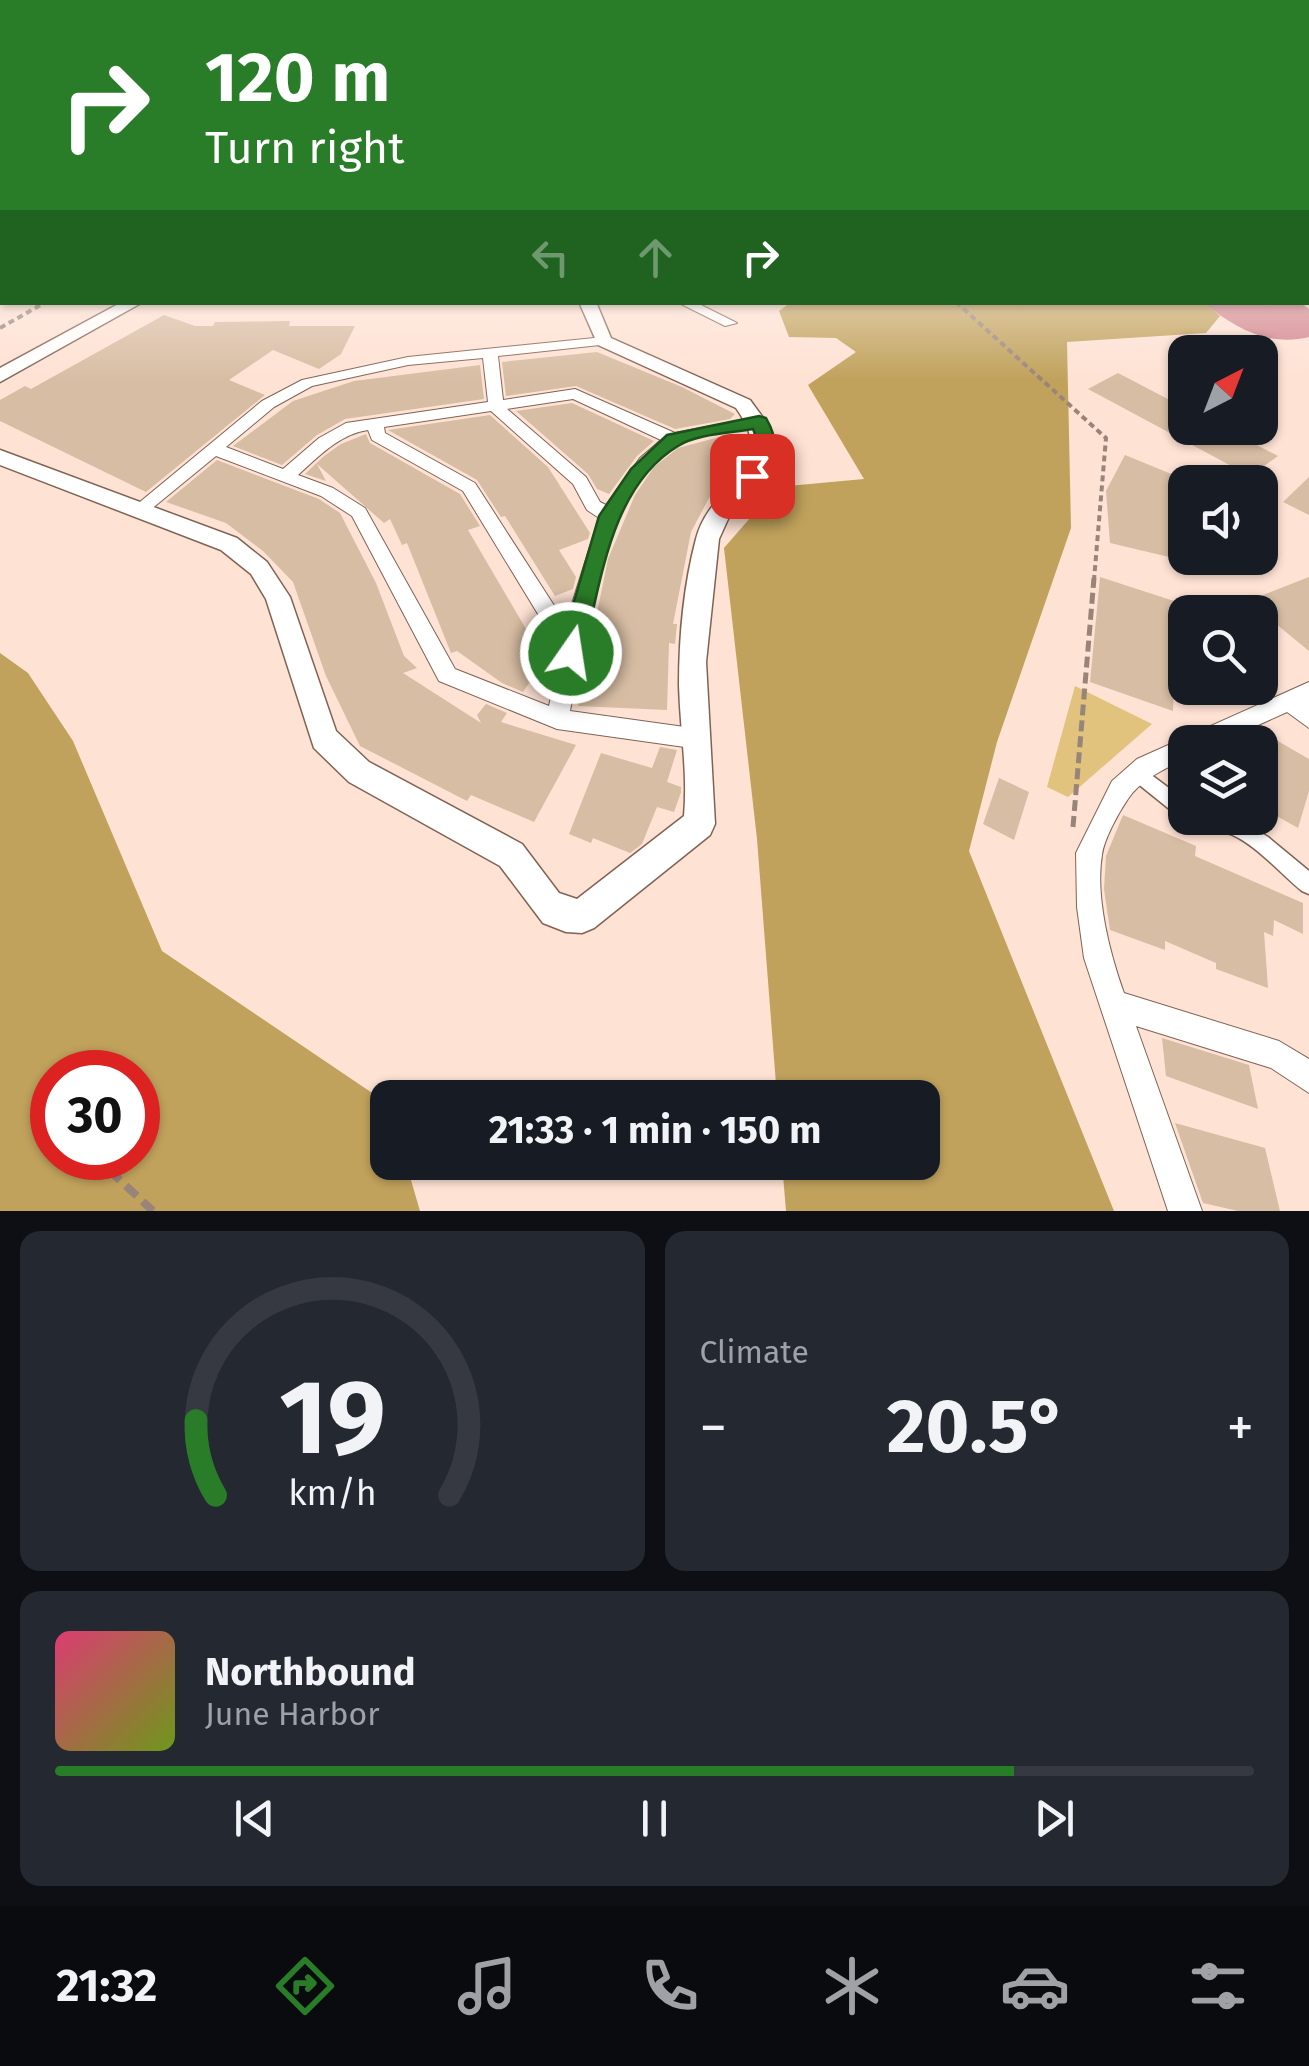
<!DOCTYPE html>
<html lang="en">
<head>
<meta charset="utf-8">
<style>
	:root { --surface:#171b24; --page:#242831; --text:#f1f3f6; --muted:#9ea1a6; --line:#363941; --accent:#297c28 }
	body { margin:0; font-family:"Fira Sans",sans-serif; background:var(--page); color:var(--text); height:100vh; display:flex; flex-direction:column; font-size:38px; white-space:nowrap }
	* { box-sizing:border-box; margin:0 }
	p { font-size:32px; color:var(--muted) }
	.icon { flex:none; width:55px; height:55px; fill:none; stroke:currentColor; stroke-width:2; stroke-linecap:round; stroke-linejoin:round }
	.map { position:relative; height:1211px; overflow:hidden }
	.sheet { display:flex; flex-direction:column; gap:20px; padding:20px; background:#0d0f14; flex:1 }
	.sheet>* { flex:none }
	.hud { position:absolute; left:0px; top:0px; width:1310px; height:305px; box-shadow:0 2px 8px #0004; background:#297c28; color:#fff; overflow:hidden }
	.needle { width:65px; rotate:42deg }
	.fabs { position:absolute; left:1168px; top:335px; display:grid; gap:20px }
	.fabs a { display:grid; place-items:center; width:110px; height:110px; border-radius:20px; background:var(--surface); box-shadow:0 2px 8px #0004; font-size:50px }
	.speed { position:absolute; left:30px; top:1050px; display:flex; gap:20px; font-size:50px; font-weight:700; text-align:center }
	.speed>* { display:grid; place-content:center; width:130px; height:130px; border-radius:50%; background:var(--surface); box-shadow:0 2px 8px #0004; line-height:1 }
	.speed .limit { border:15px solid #d22; background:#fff; color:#111 }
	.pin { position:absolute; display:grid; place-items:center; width:85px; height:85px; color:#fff; margin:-42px; border-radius:20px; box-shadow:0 5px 15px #0006 }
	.me { position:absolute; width:110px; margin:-55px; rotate:13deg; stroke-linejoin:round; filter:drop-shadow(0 0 8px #0008) }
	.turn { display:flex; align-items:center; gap:35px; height:210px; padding:0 40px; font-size:45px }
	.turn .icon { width:130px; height:130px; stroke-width:2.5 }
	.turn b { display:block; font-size:70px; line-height:85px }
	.lanes { display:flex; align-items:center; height:95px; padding:0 40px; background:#0003; justify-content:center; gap:50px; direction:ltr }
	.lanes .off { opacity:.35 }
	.big { font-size:75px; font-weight:700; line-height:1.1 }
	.sheet .widget { flex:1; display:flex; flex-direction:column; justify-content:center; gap:15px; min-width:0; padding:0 35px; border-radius:20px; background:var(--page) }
	.sheet .dial { align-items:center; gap:0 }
	.dial svg { height:260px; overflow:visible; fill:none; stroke:var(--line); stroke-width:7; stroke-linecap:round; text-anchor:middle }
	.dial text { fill:var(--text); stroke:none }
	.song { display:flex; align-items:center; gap:30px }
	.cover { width:120px; height:120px; border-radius:15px; background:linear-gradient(135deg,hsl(340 70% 55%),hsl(80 70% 35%)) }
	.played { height:10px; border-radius:5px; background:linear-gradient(90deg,var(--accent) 80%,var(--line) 80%) }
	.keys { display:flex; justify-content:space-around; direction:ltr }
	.heat { display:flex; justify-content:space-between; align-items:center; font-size:55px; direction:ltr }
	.sheet .tiles { flex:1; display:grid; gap:20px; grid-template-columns:1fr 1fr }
	.widget:last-child { grid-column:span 2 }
	.trip { position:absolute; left:370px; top:1080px; width:570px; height:100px; border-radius:20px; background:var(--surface); box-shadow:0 2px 8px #0004; font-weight:700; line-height:100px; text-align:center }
	.menu { display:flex; height:160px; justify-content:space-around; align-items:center; background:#090b0e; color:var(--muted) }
	.menu .icon { width:70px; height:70px }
	.menu .active { color:var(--accent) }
	.menu b { font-size:45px; color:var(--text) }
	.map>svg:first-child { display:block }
	.green { fill:#e1c37e }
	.forest { fill:#c0a25c; fill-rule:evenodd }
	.water { fill:#d1848e }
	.building { fill:#d7bda3 }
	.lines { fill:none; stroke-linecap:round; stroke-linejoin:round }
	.pedestrian-casing { stroke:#816354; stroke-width:3 }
	.minor-casing { stroke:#816354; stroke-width:2 }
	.tertiary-casing { stroke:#816354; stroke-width:3 }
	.path-far2 { stroke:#99847a; stroke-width:4; stroke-dasharray:6 4; stroke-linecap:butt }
	.path-far1 { stroke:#99847a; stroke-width:5; stroke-dasharray:11 5; stroke-linecap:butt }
	.path { stroke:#99847a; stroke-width:8; stroke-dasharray:15 8; stroke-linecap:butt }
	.pedestrian { fill:#fff; fill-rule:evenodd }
	.minor { fill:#fff; fill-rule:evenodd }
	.tertiary { fill:#fff; fill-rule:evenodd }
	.route { fill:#297c28; stroke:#1b511a; stroke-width:2.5 }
</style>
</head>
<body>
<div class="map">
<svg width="1309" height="1211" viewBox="0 0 1309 1211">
	<rect width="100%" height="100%" fill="#fee2d4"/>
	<path class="green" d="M1075,686L1152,724L1068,797L1047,787Z"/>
	<path class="forest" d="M1204,302L1220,316L1206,333L1067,342L1071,528L997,742L969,851L1114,1211H786L782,1163L922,1162V1098L777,1097L757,839L724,548L777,487L864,479L808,385L856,352L836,338L789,337L779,311L790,303Z
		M0,653L28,673L73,741L162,951L387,1103L388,1162L406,1163L420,1211H0ZM52,1072H138V1158H52Z"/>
	<path class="water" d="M1204,303H1301L1309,309V337C1268,347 1235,328 1204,303Z"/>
	<path class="building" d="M164,315L195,326H213L215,322L290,321L289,326H355L341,354L319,369L273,350L229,380L265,395L146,492L0,421V400L25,386L31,389Z
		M597,352L682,387L735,414L730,419L675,429L576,386L506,396L502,362Z
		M480,365L484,399L345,419L317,435L282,465L233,446L293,401L354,381Z
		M1118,373L1185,408V428H1224L1278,456L1250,476L1088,389Z
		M572,403L654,441L637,456L609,494L597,489L588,474L516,411Z
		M490,415L548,467L590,533L588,539L559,550L576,577L573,589L555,596L505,516L501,517L477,480L388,430Z
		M366,434L370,443L460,494L480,526L468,530L550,670L537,688L529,683L523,692L502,683L457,651L451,653L407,543L402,545L390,519L384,523L317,464L326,481L305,474L324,456L341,444Z
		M727,435L746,439L747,447L741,466L709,498L691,532L673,624H677L675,644L669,643L667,710L578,706L608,559L635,495L654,467L678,448Z
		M1125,455L1186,480L1174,512L1186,561L1110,543L1106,491Z
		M217,460L319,499L340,513L376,583L404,656L417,668L403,673L481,723L477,715L486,704L507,713L501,722L576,745L534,822L471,795L467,801L360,746L326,676L293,582L263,551L226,523L166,502Z
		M1309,477V515L1283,502Z
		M1100,577L1177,602L1173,711L1090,682Z
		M1309,577V651L1248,601Z
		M1260,736L1273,744L1276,740L1309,759V791L1298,828L1273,814H1260Z
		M660,747L677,750L667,782L681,787V792L674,812L657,807L642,844L630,853L593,838L591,843L569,834L601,753L652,768Z
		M999,778L1029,792L1014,840L983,824Z
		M1123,815L1196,846L1195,856L1303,903V934L1274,920L1273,936L1264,932L1268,988L1216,969V963L1165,941V950L1110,930L1104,889L1106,856Z
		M1162,1038L1249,1065L1258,1109L1166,1076Z
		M1175,1123L1265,1148L1280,1211H1238L1203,1203Z"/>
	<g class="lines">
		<defs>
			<path id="pedestrian" d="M1138,765L1185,800V818H1237L1268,837L1309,871V894L1302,891C1281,874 1250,838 1224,832C1210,828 1198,830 1184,824L1183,820L1132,779L1129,773L1132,767Z"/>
			<path id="minor" d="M677,302H695L737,323L725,326Z
				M604,337L611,341L609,344L498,356L503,400L575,389L675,433L759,417L767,422L759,427C732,432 701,432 676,445C605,484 584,637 570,711L699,729L707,732L710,739L707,746L699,749L557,729L439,681L352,516L321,496L216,456L144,515H132L129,511L262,401L302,380L408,357ZM483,358L488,402L346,423L319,438L283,469L226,447L274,407L312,386L408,365ZM573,399L661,440L640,458L606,505L600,502L586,477L507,409ZM491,411L573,484L587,510L599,518L570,610L555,607L475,483L385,433L384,427ZM368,430L372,440L463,491L541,619L566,625L549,706L455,669L365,508L333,488L298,475C319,456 340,434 368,430Z
				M1309,682V728L1287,712L1221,742H1185V759C1165,769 1141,779 1128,799C1119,812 1104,839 1102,855C1095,897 1110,954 1124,993L1279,1041L1309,1059V1093L1271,1068L1136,1026L1202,1211H1168L1084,958L1077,907L1076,853L1112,781L1137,759Z"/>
			<path id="tertiary" d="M122,302H143L0,382V368Z
				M579,302H596L611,338L750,400L770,427L776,446L772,461L733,508L719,539L706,662L715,824L710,835L594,928L582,933L566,932L543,923L500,866L349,782L314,748L266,599L251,574L221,550L0,465V450L237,538L267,562L290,597L336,731L369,762L522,844L559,893L577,899L684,816C688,772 680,729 679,685C679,637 684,584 696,539C711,480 782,473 736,408L598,345Z"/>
		</defs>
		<use href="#pedestrian" class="pedestrian-casing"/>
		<use href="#minor" class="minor-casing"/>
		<use href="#tertiary" class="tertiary-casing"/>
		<path class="path-far2" d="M956,302L1106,438L1094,580
			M0,328L46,302"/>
		<path class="path-far1" d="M1073,827L1094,578"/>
		<path class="path" d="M109,1170L153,1211"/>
		<use href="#pedestrian" class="pedestrian"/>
		<use href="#minor" class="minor"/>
		<use href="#tertiary" class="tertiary"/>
	</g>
	<linearGradient id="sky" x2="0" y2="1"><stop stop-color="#9fa1c4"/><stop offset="0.56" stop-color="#fff2ec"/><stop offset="1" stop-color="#fff2ec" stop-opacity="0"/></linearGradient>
	<rect width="1309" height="380" fill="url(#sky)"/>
	<path class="route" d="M759,416L766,418C781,444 775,457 759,481H745L742,476C753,459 762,449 753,429C731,433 696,434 678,446C610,487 601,584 583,653L579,660H562L559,653L599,516L631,469L667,435Z"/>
</svg>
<div class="fabs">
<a><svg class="needle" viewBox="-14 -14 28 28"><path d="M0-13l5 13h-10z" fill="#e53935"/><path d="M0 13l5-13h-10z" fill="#9ea1a6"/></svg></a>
<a><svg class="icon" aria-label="sound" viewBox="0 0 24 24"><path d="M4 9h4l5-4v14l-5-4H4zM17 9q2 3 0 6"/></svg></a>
<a><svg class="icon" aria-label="search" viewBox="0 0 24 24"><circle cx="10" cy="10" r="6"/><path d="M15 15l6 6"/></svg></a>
<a><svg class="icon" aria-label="layers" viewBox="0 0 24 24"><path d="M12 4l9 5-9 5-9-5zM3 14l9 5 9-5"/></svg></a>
</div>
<div class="speed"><div class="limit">30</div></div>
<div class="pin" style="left:752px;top:476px;background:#d93025"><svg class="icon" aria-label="arrive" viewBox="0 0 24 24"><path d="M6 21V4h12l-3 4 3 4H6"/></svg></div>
<svg class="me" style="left:571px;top:653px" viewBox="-20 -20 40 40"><circle r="17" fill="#297c28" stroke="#fff" stroke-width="3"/><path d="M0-11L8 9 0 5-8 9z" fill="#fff"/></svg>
<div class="trip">21:33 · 1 min · 150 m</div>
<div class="hud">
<div class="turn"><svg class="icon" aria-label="right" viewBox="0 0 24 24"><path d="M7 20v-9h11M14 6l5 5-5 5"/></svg><div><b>120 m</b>Turn right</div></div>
<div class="lanes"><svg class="icon off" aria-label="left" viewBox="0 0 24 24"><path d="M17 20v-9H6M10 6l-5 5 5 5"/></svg><svg class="icon off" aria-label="ahead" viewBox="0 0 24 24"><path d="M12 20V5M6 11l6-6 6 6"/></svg><svg class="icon" aria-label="right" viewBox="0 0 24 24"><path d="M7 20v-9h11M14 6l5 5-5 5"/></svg></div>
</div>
</div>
<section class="sheet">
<div class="tiles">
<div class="widget dial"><svg viewBox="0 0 100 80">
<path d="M14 69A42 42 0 1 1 86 69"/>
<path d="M14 69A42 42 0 0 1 8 46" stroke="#297c28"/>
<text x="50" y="56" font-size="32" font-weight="700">19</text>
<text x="50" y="72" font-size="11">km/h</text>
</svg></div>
<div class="widget"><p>Climate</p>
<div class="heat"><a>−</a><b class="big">20.5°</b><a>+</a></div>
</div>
<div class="widget">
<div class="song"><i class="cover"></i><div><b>Northbound</b><p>June Harbor</p></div></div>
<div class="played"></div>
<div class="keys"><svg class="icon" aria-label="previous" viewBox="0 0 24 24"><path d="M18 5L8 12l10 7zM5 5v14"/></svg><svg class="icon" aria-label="pause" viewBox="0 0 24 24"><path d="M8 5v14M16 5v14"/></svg><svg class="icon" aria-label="next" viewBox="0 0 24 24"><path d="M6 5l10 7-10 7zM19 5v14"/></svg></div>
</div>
</div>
</section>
<nav class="menu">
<b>21:32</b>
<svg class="icon active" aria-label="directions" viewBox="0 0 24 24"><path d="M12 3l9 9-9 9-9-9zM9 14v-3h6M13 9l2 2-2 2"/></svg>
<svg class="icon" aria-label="music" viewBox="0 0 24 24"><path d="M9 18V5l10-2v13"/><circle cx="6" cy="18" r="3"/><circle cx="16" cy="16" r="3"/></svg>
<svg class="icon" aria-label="phone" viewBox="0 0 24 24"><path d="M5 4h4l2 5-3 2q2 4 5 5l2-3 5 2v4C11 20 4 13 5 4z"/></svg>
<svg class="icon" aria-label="climate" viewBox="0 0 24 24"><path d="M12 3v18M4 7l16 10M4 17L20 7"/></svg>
<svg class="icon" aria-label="car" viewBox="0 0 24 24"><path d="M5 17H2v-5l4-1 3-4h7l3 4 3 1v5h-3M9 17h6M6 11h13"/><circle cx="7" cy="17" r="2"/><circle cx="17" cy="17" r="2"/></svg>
<svg class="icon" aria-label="filters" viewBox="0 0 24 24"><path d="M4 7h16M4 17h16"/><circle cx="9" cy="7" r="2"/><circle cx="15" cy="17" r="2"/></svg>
</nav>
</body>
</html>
